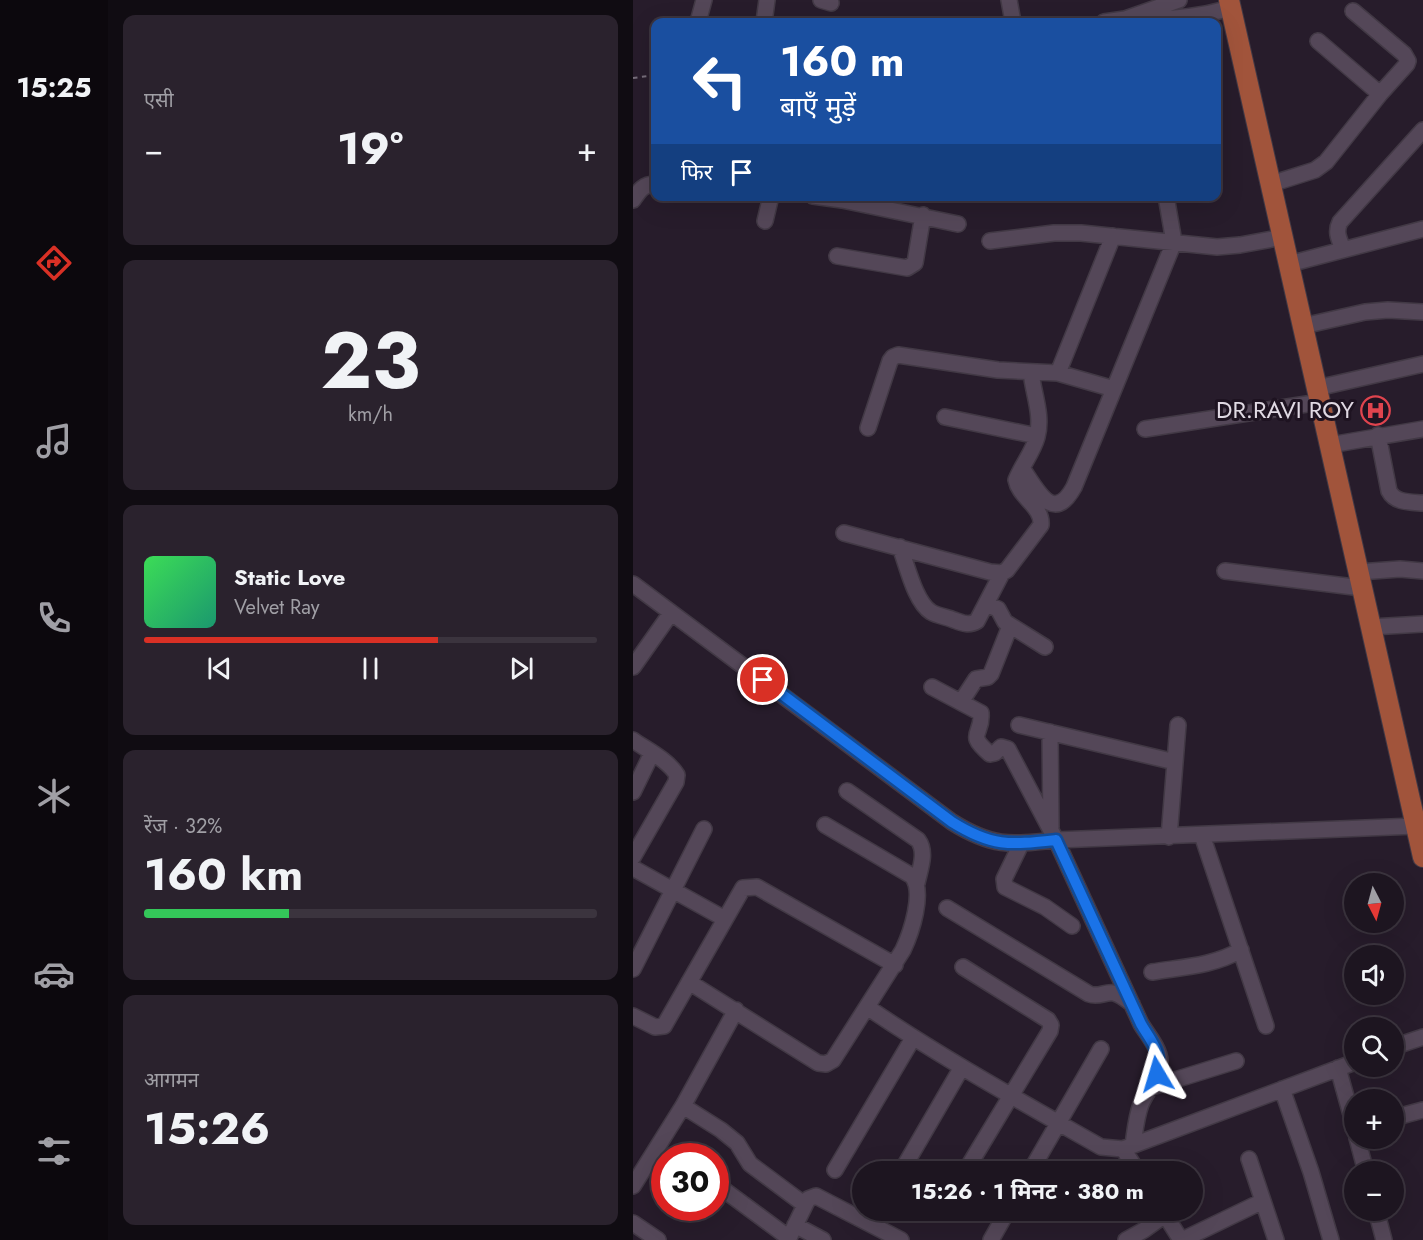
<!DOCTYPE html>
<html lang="hi">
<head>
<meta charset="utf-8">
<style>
	:root { --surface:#1d1520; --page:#2a222d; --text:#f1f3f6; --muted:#a09fa5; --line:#3b343e; --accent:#d93025 }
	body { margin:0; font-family:Jost,"Noto Sans Devanagari",sans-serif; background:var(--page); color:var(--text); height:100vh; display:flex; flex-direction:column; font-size:22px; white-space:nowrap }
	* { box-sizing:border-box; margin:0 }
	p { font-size:20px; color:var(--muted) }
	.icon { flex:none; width:33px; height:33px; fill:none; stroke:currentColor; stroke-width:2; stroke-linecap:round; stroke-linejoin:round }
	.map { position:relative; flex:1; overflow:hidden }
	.panel { display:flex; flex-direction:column; gap:15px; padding:15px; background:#100c12; width:525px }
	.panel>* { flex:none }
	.guide { position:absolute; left:18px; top:18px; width:570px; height:183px; border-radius:12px; box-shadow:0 6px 24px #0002,0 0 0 2px var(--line); background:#1a4fa0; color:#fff; overflow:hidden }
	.needle { width:39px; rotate:174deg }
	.buttons { position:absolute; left:711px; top:873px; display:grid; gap:12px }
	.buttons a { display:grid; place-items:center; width:60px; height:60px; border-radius:50%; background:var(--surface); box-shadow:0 6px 24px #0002,0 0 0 2px var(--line); font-size:30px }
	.speed { position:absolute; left:18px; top:1143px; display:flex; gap:12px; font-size:30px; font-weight:700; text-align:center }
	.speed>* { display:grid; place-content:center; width:78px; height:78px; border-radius:50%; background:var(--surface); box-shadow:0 6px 24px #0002,0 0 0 2px var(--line); line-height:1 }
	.speed .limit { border:9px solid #d22; background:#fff; color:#111 }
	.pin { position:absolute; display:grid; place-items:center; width:51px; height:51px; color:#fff; margin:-26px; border:3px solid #fff; border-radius:50%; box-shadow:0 2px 6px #0007 }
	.me { position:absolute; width:66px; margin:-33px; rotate:353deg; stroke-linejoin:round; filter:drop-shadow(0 0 4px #0008) }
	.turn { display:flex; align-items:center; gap:21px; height:126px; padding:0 30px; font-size:27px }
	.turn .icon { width:78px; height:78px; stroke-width:2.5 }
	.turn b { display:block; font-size:42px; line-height:51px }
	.then { display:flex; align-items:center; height:57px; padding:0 30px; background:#0003; gap:12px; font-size:22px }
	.big { font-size:45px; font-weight:700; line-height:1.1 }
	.panel .card { flex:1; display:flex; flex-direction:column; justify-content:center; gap:9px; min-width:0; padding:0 21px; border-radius:12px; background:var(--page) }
	.panel .dial { align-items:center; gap:0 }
	.dial b { font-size:78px; line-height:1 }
	.song { display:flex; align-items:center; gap:18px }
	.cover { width:72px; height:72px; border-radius:9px; background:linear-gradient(135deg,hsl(130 70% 55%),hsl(160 70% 35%)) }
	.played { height:6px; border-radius:3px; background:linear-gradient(90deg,var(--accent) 65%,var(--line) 65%) }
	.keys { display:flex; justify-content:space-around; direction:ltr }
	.heat { display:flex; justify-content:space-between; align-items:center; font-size:33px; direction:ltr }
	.charge { height:9px; border-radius:4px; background:linear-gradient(90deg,#34c759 32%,var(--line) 0) }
	.trip { position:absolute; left:219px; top:1161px; width:351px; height:60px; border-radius:30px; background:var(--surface); box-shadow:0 6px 24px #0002,0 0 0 2px var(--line); font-weight:700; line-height:60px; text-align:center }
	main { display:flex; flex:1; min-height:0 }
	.menu { display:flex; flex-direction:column; width:108px; justify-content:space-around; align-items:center; background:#0c080d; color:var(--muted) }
	.menu .icon { width:42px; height:42px }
	.menu .current { color:var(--accent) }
	.menu b { font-size:27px; color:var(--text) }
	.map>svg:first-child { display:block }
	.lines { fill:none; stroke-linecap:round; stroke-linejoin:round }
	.minor-casing { stroke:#423945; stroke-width:18 }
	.major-casing { stroke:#423945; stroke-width:22 }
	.path { stroke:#776e7b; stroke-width:2; stroke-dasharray:4.5 4.5; stroke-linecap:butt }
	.minor { stroke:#544758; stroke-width:15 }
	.major { stroke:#a1543b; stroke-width:20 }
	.route-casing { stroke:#114b97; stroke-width:15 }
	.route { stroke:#1a73e8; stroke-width:10 }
	.labels { text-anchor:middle; stroke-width:6; stroke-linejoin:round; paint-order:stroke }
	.poi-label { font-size:24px; fill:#e0d9e3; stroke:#1e1321; text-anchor:end }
</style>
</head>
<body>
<main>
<nav class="menu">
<b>15:25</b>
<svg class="icon current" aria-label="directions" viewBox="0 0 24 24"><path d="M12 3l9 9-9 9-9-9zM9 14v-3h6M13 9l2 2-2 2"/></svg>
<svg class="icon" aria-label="music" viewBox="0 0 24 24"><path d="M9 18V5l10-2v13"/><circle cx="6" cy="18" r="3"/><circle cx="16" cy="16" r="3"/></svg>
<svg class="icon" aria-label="phone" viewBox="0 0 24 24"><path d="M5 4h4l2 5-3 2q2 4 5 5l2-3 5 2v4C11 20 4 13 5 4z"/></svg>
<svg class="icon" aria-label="climate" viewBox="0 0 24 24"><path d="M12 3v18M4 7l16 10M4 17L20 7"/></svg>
<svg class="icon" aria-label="car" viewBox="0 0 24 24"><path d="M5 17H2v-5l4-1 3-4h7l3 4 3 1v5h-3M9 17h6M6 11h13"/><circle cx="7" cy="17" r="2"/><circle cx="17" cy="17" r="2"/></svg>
<svg class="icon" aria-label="filters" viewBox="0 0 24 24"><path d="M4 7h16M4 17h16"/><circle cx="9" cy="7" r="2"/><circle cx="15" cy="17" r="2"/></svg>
</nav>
<section class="panel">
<div class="card"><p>एसी</p>
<div class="heat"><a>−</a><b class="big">19°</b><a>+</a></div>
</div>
<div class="card dial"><b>23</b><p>km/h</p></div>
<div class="card">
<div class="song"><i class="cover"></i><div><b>Static Love</b><p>Velvet Ray</p></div></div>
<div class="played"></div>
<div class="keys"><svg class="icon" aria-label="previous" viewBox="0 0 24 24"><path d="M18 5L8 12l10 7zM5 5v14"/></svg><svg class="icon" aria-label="pause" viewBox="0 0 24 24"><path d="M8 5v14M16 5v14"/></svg><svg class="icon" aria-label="next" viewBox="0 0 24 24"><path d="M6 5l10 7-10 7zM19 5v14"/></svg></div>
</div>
<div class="card"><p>रेंज · 32%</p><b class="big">160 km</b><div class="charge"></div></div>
<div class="card"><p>आगमन</p><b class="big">15:26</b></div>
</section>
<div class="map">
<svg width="790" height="1240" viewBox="0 0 790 1240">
	<rect width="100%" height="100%" fill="#271c2b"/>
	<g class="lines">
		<defs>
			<path id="minor" d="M188,0L198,3
				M376,0L380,22
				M492,19C529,21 562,18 598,8
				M65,22L71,0
				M131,22L134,0
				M471,22L492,19L546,0
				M685,41L747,94
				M638,184L682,170L693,162L747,94L774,64L775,61L771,54L720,11
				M180,196L209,200L325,224
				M0,200C6,191 10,184 22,184
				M132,221L138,196
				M357,241L421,233H448L584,247L607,245L650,237
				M710,249C706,239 702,232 707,222L790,130
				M204,256L274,268L282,263L290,215
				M656,264L790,229
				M670,326L732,312L755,310L790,312
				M425,373L480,236
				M684,388L790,364
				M312,417L404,436
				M235,428L257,361L260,357L265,355L365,370L425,373L481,389
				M512,429L687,402
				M745,435L756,491C762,503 777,502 790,503
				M697,445L790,429
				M389,468C404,490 420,525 441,487L541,242L533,196
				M211,533L357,572L369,573L374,570L408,525C410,507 386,497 383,480C389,465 400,452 404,437C410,415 400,393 398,372
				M267,547C274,565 282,602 298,612C305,616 314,617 321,620C329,623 336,626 344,621L369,573
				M592,571L729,588
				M726,572L767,569L790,571
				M0,584L319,822C359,847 376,845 423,840L783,826
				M353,604L365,609L372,622L412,647
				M738,627L790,624
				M0,667L38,613
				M299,687L348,713C350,736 332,733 357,754L362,753L368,747L375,749L423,840L508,1024C514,1034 527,1049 527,1061C527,1077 514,1090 508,1104C503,1118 502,1131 500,1145
				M328,702L343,679L355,677L358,674L377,626
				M386,725L542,762
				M417,732L418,827
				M0,740C14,750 35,760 44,775L43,782L0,857
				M214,791L285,840C294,852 287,869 284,883
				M0,792L19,753
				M569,835L633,1026
				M536,837L545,725
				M388,844L371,879L372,887L412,907L439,926
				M0,868L92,919
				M314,908L456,994C466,998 472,991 481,993C487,994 494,1000 499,1004
				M330,967L415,1020L418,1025L417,1031L332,1172
				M0,969L71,829
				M519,972C550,967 580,966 608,950
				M56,982L185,1063L193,1064L200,1060L270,950C278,933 292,892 279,876L192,825
				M234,1007C309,1058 389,1102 468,1147L490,1149L722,1062
				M0,1016L22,1027L31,1026L110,888L124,887L262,965
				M760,1047L790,1037
				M705,1068L722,1129
				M516,1088L603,1061
				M649,1089L678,1172L698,1240
				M50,1106L88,1130L104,1143L117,1164L172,1205
				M760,1118L790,1110
				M724,1138L733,1172
				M490,1149L505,1172
				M616,1159L643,1240
				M202,1170L280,1038
				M268,1172L329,1067
				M397,1172L468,1049
				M0,1186L50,1106L103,1010
				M87,1187L156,1238
				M529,1210L548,1240
				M743,1210L751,1240
				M0,1223L25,1240
				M237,1224L245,1210
				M162,1225L190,1240
				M155,1240L175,1199L183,1196L268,1240
				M358,1240L375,1210
				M493,1240L511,1230L532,1215
				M549,1240L630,1201"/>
			<path id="major" d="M596,0L790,857"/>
		</defs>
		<use href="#minor" class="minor-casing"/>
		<use href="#major" class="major-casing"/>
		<path class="path" d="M0,78L22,75"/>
		<use href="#minor" class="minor"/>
		<use href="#major" class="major"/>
	</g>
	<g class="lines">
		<defs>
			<path id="route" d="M130,680L319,822C359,847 376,845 423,840L508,1024C519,1043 529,1051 524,1074"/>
		</defs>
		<use href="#route" class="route-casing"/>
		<use href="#route" class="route"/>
	</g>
	<defs>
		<symbol id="hospital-ring" viewBox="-11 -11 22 22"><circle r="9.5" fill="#1e1321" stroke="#e0444e" stroke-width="1.5"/><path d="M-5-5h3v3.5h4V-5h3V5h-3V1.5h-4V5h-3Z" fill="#e0444e"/></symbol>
	</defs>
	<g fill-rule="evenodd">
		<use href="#hospital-ring" x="726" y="394" width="33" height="33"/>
	</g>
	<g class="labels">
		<g class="poi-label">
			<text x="721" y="418">DR.RAVI ROY</text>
		</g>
	</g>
</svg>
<div class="buttons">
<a><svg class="needle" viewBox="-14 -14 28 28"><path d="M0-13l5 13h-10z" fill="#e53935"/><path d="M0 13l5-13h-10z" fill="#a09fa5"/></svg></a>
<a><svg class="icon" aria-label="sound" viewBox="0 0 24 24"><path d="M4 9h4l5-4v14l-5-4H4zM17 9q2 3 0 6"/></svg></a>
<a><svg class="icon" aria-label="search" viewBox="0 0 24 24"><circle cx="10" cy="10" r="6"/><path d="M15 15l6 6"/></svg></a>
<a>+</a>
<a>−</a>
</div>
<div class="speed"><div class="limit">30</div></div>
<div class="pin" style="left:130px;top:680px;background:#d93025"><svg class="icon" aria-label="arrive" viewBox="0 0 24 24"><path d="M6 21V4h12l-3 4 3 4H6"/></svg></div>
<svg class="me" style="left:524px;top:1074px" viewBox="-20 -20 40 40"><path d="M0-17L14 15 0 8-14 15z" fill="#1a73e8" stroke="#fff" stroke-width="4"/></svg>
<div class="trip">15:26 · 1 मिनट · 380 m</div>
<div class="guide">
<div class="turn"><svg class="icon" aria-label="left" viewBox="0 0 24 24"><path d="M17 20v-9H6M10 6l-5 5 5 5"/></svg><div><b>160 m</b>बाएँ मुड़ें</div></div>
<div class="then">फिर<svg class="icon" aria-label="arrive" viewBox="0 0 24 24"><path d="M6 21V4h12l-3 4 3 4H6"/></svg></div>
</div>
</div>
</main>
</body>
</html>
